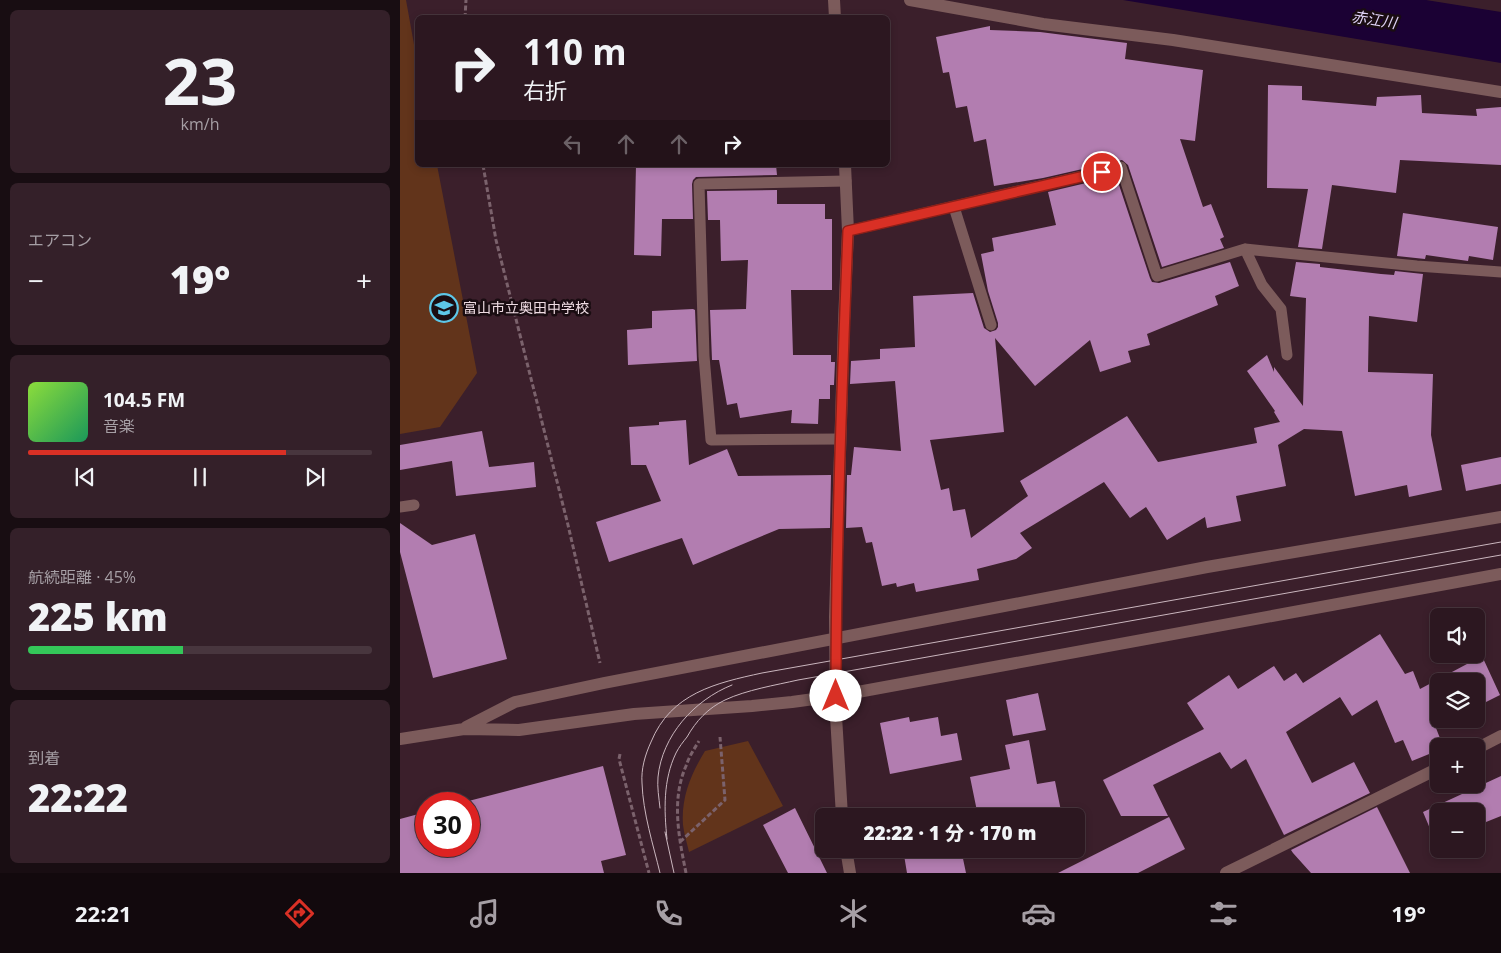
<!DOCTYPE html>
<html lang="ja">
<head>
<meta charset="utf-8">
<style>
	:root { --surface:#2c1720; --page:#342029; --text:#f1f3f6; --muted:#a69fa5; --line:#48363e; --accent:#d93025 }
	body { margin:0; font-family:"Open Sans","Noto Sans JP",sans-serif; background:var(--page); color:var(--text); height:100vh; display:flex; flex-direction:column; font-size:19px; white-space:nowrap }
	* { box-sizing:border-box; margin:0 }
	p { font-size:16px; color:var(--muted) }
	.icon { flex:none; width:28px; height:28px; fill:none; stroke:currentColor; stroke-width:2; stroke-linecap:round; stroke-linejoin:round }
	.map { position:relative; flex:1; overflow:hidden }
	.sheet { display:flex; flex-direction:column; gap:10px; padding:10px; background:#180d12; width:400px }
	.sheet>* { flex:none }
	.hud { position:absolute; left:15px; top:15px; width:475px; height:152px; border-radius:8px; box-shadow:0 2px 8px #0003,0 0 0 1px var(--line); background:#2c1720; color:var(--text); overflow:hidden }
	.controls { position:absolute; left:1030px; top:608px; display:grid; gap:10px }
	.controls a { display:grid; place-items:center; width:55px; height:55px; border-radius:8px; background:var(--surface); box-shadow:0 2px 8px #0003,0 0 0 1px var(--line); font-size:25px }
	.speed { position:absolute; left:15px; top:792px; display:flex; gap:10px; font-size:25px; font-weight:700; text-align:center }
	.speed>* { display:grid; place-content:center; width:65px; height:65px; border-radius:50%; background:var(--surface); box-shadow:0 2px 8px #0003,0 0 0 1px var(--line); line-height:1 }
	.speed .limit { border:8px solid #d22; background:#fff; color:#111 }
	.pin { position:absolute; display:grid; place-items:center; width:42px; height:42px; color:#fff; margin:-21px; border:2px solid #fff; border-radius:50%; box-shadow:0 1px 5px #0007 }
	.me { position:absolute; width:55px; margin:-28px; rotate:0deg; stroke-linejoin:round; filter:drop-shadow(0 0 4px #0008) }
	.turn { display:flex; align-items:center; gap:18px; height:105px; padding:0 25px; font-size:22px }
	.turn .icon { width:65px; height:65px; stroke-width:2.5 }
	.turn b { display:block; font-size:35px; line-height:42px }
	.lanes { display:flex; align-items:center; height:48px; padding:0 25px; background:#0003; justify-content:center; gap:25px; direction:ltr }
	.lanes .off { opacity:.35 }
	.big { font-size:38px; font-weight:800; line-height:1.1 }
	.sheet .card { flex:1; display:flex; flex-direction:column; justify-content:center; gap:8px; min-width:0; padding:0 18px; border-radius:8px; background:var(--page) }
	.sheet .dial { align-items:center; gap:0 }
	.dial b { font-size:65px; line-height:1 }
	.song { display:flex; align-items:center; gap:15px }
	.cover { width:60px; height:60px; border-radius:8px; background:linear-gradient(135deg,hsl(90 70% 55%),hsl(150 70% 35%)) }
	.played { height:5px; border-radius:2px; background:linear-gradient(90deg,var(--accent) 75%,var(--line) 75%) }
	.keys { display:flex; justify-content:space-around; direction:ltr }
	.heat { display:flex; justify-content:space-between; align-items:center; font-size:28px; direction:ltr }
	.charge { height:8px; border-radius:4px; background:linear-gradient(90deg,#34c759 45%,var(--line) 0) }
	.trip { position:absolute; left:415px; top:808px; width:270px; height:50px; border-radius:8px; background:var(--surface); box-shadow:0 2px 8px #0003,0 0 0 1px var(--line); font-weight:800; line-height:50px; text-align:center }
	.tabs { display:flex; height:80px; justify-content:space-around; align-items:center; background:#12090d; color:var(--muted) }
	.tabs .icon { width:35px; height:35px }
	.tabs .current { color:var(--accent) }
	.tabs b { font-size:22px; color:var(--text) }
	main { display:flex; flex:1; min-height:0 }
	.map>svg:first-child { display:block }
	.green { fill:#62341b }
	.water { fill:#1b0134 }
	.building { fill:#b27db0 }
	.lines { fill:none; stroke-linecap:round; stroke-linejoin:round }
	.path { stroke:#7b626c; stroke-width:3; stroke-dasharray:5 2.5; stroke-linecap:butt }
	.service { stroke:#7c5b5b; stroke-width:11 }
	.minor { stroke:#7c5b5b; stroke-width:12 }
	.tertiary { stroke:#7c5b5b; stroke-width:12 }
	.tram { stroke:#cab6be; stroke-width:1 }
	.route-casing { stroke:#8d1f18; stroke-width:12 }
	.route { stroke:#d93025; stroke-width:9 }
	.labels { text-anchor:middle; stroke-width:5; stroke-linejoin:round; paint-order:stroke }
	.poi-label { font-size:14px; fill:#efdce3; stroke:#1a0d12; text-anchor:start }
	.water-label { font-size:15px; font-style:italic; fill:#e1d4f8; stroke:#1a0d12 }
</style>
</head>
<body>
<main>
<section class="sheet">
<div class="card dial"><b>23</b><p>km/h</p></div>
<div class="card"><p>エアコン</p>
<div class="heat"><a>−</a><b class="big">19°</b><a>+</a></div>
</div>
<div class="card">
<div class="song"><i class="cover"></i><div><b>104.5 FM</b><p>音楽</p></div></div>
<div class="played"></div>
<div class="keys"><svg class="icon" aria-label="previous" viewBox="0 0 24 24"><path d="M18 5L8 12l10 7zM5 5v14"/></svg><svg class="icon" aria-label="pause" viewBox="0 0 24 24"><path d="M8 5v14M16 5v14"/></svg><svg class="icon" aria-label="next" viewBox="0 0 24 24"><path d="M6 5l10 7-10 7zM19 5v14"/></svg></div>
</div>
<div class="card"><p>航続距離 · 45%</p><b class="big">225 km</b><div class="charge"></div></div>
<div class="card"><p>到着</p><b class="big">22:22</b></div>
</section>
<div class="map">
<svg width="1101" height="873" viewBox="0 0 1101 873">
	<rect width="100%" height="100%" fill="#3b1f2b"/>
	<path class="green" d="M0,0H6L17,61L18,165H37L77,373L40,427L0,434Z
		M348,741L383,806L289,852C287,843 284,834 283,825C281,797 291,774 305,751Z"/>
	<path class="water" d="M723,0H1026L1101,12V63Z"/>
	<path class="building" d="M590,26V30L640,32L727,43L725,59L803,70L795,141L780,139L803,207L811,204L824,237L820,239L824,248L762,267L728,165L722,160L643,178L594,186L586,139L574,142L567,106L556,108L549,72L543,73L536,37Z
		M868,85L902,86V100L976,106L977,97L1021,95L1022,113L1077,116L1076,109L1101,107V165L1000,160L996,193L932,185L922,249L898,247L908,189L867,188Z
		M236,165H376L377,175L296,177L293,180L292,184L293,219H262L261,256L234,255Z
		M716,176L750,278L752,282L759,283L830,262L839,286L815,296L818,305L747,334L750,345L728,351L731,362L700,372L690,340L635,386L595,338L604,432L530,440L541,490L549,488L553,511L565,509L571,538L628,496L620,481L727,416L758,462L857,443L854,428L880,422L874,412L875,411L847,371L867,355L874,372V367L903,406L906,298L890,296L896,262L920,264V267L981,274L994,275L995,271L1023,274L1017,322L969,316L968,372L1033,374L1031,435L1042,490L1009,497L1007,485L955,496L942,431L904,429L878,445L886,486L836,496L841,521L807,528L805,517L767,540L746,507L730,518L704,482L620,533L632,548L616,559L577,569L579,580L516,592L514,583L497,587L496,583L482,586L472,542L466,543L462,527L446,528L447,475H451L454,447L501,451L495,381L450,384L451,361L480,359V349L515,347L513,296L573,293L584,328L590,332L596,330L598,327V323L588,291L581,254L594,251L592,238L656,225L648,192Z
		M377,190V204H425V219H432V290H391L393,355H431V362H435L434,385H430V399H419L418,424L391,423L392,410L340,418L337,403L327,405L319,360H312L310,310L346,309L348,260L321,261L320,220H308L307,191Z
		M1003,213L1098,227L1093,260L1069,256L1068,261L1026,255L1025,259L997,256Z
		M293,309L295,310L297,361L228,365L227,330L252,328V311Z
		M286,420L289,465L327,449L338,476L431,475L430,528L379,529L293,565L282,538L209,562L196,522L261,501L246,465H231L229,427L259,425V422Z
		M82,431L89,467L134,462L136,487L56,496L52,461L0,470V445Z
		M1101,457V484L1066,491L1061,465Z
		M0,523L32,545L75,534L107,659L33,678L0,552Z
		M980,634L1005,674L1013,671L1020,689L1082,656L1100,695L1076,707V681H1039V719H1054L1036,728L1043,746H1039V750L1012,761L1003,740L995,743L977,700L952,716L940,697L886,732L912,783L954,762L970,793L884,835L846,759L831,769L820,752L753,785L768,816H721L703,780L804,729L787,703L829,675L838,689L874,666L884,681L896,673L903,683Z
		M638,693L646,730L613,736L606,700Z
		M509,717L510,722L538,717L541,736L557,733L562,760L490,774L480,723Z
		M629,740L637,784L655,781L662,816H578L570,777L610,769L605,745Z
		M203,766L226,855L201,861L204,873H0V819L26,812V846H69V804H57Z
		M1101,776V816L1076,826V811H1039V842L1036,843L1023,812Z
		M977,807L1010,873H911L893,853L891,850Z
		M395,808L427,873H388L363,825Z
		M769,817L785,849L738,873H658Z
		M503,849H561L566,873H507Z"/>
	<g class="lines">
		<path class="path" d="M65,18L66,0
			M83,165L96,240L168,525L200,663
			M220,754L219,759L249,873
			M280,842L325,800L320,737
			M286,873C279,838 271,800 286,766C289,757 294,749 299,741"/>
		<path class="service" d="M554,207L591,325
			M448,231L721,167L757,276L845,249L1017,266L1101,272
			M845,249L862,285L881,309L887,355
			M440,439L311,440L304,356L299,184L446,181
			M0,507L14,505"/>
		<path class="minor" d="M434,0L435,18
			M510,0L643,24L773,40L1101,92
			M1076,749L1101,736
			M442,816L436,716L435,617L444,321L448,231L445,165
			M446,849L450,873
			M826,873L1039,768"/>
		<path class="tertiary" d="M66,727L115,702L204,683L807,567L1101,517
			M0,739L64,729L119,730L234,714L352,706L392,702L436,696L1101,574"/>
		<path class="tram" d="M260,808C259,798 257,787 258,777C262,736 294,700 332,685
			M265,832L274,873
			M267,839C264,810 263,780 276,753C279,747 283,742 287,737C296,721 308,708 325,700C346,690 376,685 398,680L1101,555
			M260,873C253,844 243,813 242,783C241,769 245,755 251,742C271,693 316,683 362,673L1101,542"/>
	</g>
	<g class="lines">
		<defs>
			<path id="route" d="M436,696C436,541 442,386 448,231L702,172"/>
		</defs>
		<use href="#route" class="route-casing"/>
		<use href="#route" class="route"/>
	</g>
	<defs>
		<symbol id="school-ring" viewBox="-11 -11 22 22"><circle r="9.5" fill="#1a0d12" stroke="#5dc7e8" stroke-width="1.5"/><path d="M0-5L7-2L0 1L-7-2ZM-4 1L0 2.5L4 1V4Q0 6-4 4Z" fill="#5dc7e8"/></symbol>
	</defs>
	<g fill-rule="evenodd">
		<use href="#school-ring" x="28" y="292" width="32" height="32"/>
	</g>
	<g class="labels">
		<g class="poi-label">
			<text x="63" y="313">富山市立奥田中学校</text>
		</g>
		<g class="water-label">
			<text transform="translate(974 20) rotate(9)" y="5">赤江川</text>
		</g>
	</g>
</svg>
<div class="controls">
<a><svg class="icon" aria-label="sound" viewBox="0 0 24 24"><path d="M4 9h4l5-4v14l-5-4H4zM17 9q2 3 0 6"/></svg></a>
<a><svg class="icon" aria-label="layers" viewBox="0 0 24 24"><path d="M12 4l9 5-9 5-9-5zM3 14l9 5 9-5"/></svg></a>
<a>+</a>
<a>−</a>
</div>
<div class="speed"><div class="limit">30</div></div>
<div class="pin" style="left:702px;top:172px;background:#d93025"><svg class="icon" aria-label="arrive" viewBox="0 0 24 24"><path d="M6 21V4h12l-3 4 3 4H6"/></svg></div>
<svg class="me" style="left:436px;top:696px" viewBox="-20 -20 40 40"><circle r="19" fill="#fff"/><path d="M0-13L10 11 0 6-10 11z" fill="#d93025"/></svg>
<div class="trip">22:22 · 1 分 · 170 m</div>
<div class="hud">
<div class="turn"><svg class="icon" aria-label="right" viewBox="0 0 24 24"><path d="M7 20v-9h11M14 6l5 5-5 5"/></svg><div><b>110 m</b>右折</div></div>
<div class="lanes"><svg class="icon off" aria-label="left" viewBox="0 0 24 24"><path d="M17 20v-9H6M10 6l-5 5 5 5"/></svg><svg class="icon off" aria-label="ahead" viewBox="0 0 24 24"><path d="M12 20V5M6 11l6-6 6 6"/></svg><svg class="icon off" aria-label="ahead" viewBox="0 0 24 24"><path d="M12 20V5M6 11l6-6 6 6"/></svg><svg class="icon" aria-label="right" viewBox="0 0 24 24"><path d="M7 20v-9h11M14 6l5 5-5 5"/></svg></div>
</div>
</div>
</main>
<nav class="tabs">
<b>22:21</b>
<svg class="icon current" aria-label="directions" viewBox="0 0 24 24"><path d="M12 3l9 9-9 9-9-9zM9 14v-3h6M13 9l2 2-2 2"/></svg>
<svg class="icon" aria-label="music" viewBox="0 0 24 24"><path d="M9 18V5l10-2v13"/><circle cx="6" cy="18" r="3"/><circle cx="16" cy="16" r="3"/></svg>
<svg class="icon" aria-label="phone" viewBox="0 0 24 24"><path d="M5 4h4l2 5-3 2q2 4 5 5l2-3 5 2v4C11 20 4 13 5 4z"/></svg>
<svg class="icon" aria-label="climate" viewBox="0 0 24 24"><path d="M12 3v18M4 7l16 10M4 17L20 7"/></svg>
<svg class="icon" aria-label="car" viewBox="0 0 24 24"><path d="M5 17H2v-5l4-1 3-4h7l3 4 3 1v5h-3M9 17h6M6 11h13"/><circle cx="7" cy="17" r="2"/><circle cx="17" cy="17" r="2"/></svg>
<svg class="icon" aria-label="filters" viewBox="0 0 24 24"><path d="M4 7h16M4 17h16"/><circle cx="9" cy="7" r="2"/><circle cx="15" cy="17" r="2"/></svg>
<b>19°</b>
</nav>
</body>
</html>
